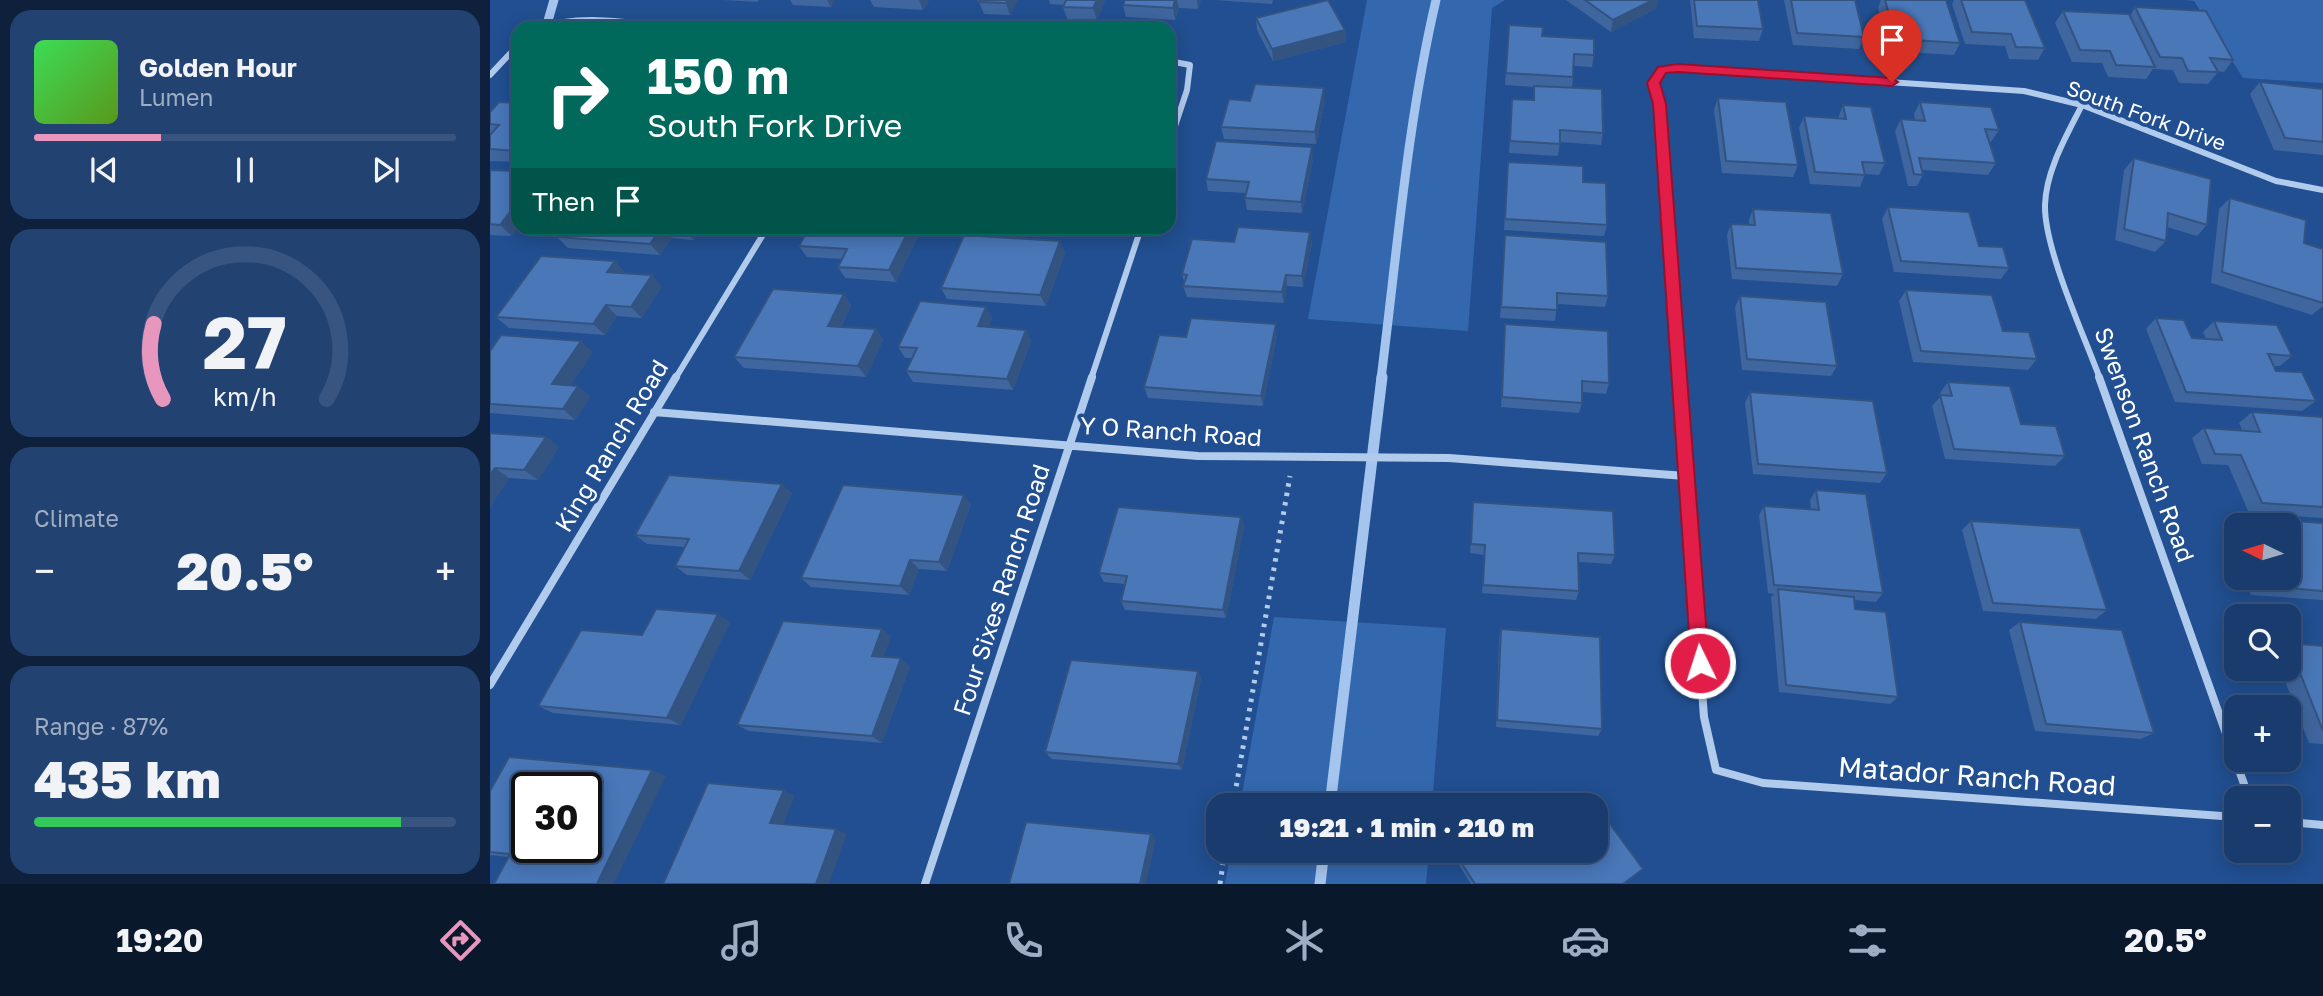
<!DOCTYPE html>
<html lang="en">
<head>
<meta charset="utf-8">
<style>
	:root { --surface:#193b6d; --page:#224272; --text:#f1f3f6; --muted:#9fadc2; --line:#375580; --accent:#e797bd }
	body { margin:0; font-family:"Golos Text",sans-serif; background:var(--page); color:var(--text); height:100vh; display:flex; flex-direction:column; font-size:26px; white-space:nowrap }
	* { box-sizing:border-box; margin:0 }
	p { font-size:23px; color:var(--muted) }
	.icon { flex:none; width:38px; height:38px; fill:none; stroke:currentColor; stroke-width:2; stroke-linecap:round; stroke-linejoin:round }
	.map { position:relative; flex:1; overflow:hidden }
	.side { display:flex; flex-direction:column; gap:10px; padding:10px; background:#0e203c; width:490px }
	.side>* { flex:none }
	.banner { position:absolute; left:21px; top:21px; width:665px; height:214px; border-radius:21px; box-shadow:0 4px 18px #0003,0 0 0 2px var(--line); background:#00695c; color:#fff; overflow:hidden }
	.needle { width:46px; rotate:275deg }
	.fabs { position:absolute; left:1734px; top:513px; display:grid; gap:14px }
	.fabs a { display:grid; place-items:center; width:77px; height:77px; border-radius:14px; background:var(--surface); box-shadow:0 4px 18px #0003,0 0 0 2px var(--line); font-size:35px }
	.speed { position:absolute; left:21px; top:772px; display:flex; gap:14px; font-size:35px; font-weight:700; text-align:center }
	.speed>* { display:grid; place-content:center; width:91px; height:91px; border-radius:50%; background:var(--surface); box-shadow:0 4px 18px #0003,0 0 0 2px var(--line); line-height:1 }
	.speed .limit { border:4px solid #111; border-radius:10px; background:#fff; color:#111 }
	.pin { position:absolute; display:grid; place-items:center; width:60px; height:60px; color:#fff; margin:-72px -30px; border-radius:50% 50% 50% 0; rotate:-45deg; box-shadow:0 0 7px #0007 }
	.pin .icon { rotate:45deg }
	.me { position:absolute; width:77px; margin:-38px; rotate:356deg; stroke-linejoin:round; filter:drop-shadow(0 0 5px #0008) }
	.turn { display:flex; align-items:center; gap:24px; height:147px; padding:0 21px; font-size:32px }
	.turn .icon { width:91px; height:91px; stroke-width:2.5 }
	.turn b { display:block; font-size:49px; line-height:60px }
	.then { display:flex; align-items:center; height:66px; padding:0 21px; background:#0003; gap:14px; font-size:26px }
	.big { font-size:52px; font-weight:800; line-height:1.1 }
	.side .widget { flex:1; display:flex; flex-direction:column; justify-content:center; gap:10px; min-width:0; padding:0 24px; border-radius:21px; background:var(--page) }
	.side .dial { align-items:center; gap:0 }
	.dial svg { height:182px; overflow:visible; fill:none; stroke:var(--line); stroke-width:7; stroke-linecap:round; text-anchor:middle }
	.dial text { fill:var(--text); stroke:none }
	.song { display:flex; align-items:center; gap:21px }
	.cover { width:84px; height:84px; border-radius:10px; background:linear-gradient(135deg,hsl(130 70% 55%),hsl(90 70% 35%)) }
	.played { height:7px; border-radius:4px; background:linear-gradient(90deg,var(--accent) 30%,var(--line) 30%) }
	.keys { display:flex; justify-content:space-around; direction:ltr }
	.heat { display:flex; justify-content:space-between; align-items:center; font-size:38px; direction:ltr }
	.charge { height:10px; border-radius:5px; background:linear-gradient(90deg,#34c759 87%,var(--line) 0) }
	.trip { position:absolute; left:716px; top:793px; width:402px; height:70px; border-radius:21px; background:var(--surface); box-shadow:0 4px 18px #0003,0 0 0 2px var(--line); font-weight:800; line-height:70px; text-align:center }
	.tabs { display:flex; height:112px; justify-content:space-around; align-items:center; background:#0a182c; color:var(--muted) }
	.tabs .icon { width:49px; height:49px }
	.tabs .selected { color:var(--accent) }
	.tabs b { font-size:32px; color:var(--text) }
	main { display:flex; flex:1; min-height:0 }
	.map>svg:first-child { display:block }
	.green { fill:#3468ae }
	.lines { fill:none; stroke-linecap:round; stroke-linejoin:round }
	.stream-far1 { stroke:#a5c5ee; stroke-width:9 }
	.stream { stroke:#a5c5ee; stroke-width:11 }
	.path { stroke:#b1cbed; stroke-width:5; stroke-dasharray:3.5 6; stroke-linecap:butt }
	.street-far1 { stroke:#b1cbed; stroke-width:6 }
	.street { stroke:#b1cbed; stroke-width:8 }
	.wall { fill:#3f669e }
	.shaded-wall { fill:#335381 }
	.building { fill:#4977b8; stroke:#335381; stroke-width:2; fill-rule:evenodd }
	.route { fill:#e11d48; stroke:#92132f; stroke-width:2 }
	.labels { text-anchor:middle; stroke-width:7; stroke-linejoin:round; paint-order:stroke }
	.far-street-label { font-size:21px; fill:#fff; stroke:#214f91 }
	.street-label { font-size:24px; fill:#fff; stroke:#214f91 }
	.near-street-label { font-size:28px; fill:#fff; stroke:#214f91 }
</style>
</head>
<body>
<main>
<section class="side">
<div class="widget">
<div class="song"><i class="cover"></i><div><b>Golden Hour</b><p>Lumen</p></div></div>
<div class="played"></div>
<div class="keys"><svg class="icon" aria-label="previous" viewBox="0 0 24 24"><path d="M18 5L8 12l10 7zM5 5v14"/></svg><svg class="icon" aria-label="pause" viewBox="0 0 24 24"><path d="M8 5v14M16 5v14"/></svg><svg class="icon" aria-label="next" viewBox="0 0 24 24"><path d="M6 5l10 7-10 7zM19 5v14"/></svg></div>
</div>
<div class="widget dial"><svg viewBox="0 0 100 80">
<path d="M14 69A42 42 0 1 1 86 69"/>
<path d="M14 69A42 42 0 0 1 10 36" stroke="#e797bd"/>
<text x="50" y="56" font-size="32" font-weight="700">27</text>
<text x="50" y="72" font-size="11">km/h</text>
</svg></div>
<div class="widget"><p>Climate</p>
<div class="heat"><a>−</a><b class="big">20.5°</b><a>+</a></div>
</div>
<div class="widget"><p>Range · 87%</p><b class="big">435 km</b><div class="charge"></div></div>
</section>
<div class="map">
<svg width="1833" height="884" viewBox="0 0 1833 884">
	<rect width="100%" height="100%" fill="#214f91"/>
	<path class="green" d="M877,0H1015L1002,8L978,331L818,319Z
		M1695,0H1833V83L1753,78L1704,1Z
		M784,617L956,628L942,805H750Z
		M741,851H939L936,884H735Z"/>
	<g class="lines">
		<path class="stream-far1" d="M57,24L64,0
			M891,379C907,253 917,124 946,0"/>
		<path class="stream" d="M840,805L892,377
			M830,884L834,850"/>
		<path class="path" d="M743,805L800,476
			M730,884L735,850"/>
		<path class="street-far1" d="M51,28C92,12 144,24 187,28
			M679,61L700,65L697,90L679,144
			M0,75L28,45
			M1592,105C1577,135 1556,170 1555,205C1554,249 1594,335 1610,379
			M185,379L277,228
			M601,379L651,228
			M1189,379L1169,104L1163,83L1172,70L1188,68L1534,91L1592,105L1786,181L1833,190"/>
		<path class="street" d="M1189,377L1214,717L1226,770L1273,783L1746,817
			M1609,377L1759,798
			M164,412L708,456L959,458L1195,476
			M0,685L186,377
			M1799,822L1833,825
			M435,884L602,377"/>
	</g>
	<path class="wall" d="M232,0H269L267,2Z
		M300,0H345L341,7L303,5Z
		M380,0H439L433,10L384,7Z
		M487,0H528L520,15L494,14L489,2Z
		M559,0H615L607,20L577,19L573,7L574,5L560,4Z
		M635,0H711L708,9L689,8L685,20L636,17L633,5Z
		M724,0H783L782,4Z
		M1076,0H1168L1166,9L1121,32Z
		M1200,0H1268L1273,29L1269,41L1204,38Z
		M1294,0H1365L1374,37L1369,49L1303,45Z
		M1391,0H1456L1470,43L1464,55L1400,51L1388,8Z
		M1464,0H1535L1555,48L1548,60L1519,59L1515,46L1475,44L1462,4Z
		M1645,7L1743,60L1734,72L1727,71L1728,72L1718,84L1689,83L1683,70L1663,69L1656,79L1618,77L1612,63L1582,62L1565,23L1573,11L1640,16Z
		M766,18L855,30L856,42L783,61L767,30Z
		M1019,25L1052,36L1104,55L1102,67L1084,66L1082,88L1113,133L1111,145L1070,142L1068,156L1019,153L1022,99L1043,100L1044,87L1015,85Z
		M28,80V101L19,90Z
		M1770,82L1833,89V155L1784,150L1760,94Z
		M1228,98L1308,165L1303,177L1232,173L1224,110Z
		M835,100L826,144L734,139L731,127L760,101Z
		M1430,102L1509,130L1501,142H1499L1506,163L1498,175L1432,170L1433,175L1427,186H1418L1405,131L1411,119L1425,120L1424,114Z
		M28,103V162L0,161V112Z
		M1353,105L1395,163L1389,175L1375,174L1370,187L1320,184L1309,128L1314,116L1348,118Z
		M1644,158L1717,225L1707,236L1677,227L1676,241L1665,252L1625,240L1634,170Z
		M823,159L812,213L757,210L755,198L756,193L718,191L716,179Z
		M1018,162L1093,182L1117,225L1114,236L1014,230Z
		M0,170L22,236L0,235Z
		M1740,198L1814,243L1833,249V306L1822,315L1721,283L1729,209Z
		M1398,207L1489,246L1519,268L1511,279L1404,272L1392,219Z
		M1263,209L1353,274L1347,286L1242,279L1237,235L1241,224L1259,225V220Z
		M73,228H211L203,240L182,238L170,255L78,248L67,237Z
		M432,228L406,282L355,278L348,267L352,259L317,257L309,246Z
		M1015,235L1118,296L1115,307L1067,304L1065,321L1010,318Z
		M570,241L575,253L556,306L457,299L451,288Z
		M744,242L822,243L813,287L797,286L794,303L697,297L693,286L694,282L692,274Z
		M125,261L135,273L172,286L152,318L127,316L115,335L19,328L6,317Z
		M1416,290L1513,331L1547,359L1538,370L1423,362L1409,301Z
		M354,294L361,305L351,327L386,329L393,340L376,377L254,368L244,357Z
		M1250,296L1347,366L1341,376L1252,370L1245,307Z
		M496,307L502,318L498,327L536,330L541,341L523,390L423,382L416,371L422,358H415L408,347Z
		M1666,318L1702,338L1716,339L1713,332L1724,321L1802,356L1790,366H1784L1786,371L1826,401L1812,411L1685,402L1656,329Z
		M1015,324L1119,383L1116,394L1092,392V403L1089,413L1011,407Z
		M787,335L773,406L658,398L654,387L696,337Z
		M0,351L103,352L80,386H88L100,397L85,420L0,413Z
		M1458,382L1531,424L1575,456L1565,466L1455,459L1442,406L1451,396L1450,393Z
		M1260,392L1397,473L1390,483L1263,474L1255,403Z
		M1762,412L1833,417V518L1759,513L1738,465L1712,464L1702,438L1714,428L1752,430L1749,423Z
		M0,433L56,437L69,447L48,480L19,478L0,507Z
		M1326,490L1393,593L1386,602L1364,600L1365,609L1408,697L1400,704L1289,692L1281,597L1284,594L1278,593L1269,515L1274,506L1321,510L1320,500Z
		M302,493L260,580L197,575L185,566L195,547L157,544L145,535Z
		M983,502L1125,555L1121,564L1088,562L1089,591L1086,600L992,593L994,555L980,553Z
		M481,504L457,571L429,569L419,595L321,587L311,578Z
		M751,517L754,526L736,618L635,610L631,601L635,584L614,582L609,573Z
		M1747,517L1833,523V600L1761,595L1754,578H1799V525H1746V559L1733,526Z
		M1481,521L1617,610L1606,619L1493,611L1472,530Z
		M240,622L191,725L63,713L48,706L152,635Z
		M1530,622L1664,733L1651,739L1545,731L1519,630Z
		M392,629L401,637L393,657L420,666L392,743L259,731L247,725Z
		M1011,629L1112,729L1108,736L1006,727L1009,637Z
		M1799,643L1833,646V744L1819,743L1790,668H1799Z
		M708,671L711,678L692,770L562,759L555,752Z
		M176,776L19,857L0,855V791Z
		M965,853L1153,869L1135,884H981L964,857Z"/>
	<path class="shaded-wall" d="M337,0H345L341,7Z
		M429,0H439L433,10Z
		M518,0H528L520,15L516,3Z
		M607,0H615L607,20L603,8Z
		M685,0H687L689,8L685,20L683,8Z
		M707,0H711L708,9Z
		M1163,0H1168L1166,9L1121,32L1123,20Z
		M855,30L856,42L783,61L782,49Z
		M834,88L835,100L826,144L825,132Z
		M822,147L823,159L812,213L811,202Z
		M28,202L29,228L22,236L10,225Z
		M171,228H173L182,238L170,255L160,244Z
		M193,228H211L203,240Z
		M420,228H432L406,282L399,270Z
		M820,232L822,243L813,287L812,276Z
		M570,241L575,253L556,306L550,295Z
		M125,261L135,273L117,272Z
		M162,275L172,286L152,318L141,307Z
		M796,275L797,286L794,303L792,292Z
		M354,294L361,305L346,337L338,326Z
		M116,305L127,316L115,335L103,324Z
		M496,307L502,318L494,337L488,326Z
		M786,324L787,335L773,406L771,396Z
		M386,329L393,340L376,377L368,366Z
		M536,330L541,341L523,390L517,379Z
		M91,341L103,352L74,395L62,384Z
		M88,386L100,397L85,420L73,409Z
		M56,437L69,447L48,480L34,470Z
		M5,468L19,478L0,507V475Z
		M292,484L302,493L260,580L249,571Z
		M474,495L481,504L457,571L449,562Z
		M751,517L754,526L736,618L733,610Z
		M420,560L429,569L419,595L410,586Z
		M228,614L240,622L191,725L177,718Z
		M392,629L401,637L391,664L382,656Z
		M411,658L420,666L392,743L382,736Z
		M708,671L711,678L692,770L688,764Z
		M162,770L176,776L124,884H107Z
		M294,790L305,796L292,828L280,823Z
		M346,829L357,834L339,884H326Z
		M661,834L666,839L656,884H650Z"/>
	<path class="building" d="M490,0H518L516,3L489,2Z
		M576,0H607L603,8L573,7Z
		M635,0H685L683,8L633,5Z
		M838,0L855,30L782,49L766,18Z
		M1095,0H1163L1123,20Z
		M1204,0H1268L1273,29L1207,26Z
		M1301,0H1365L1374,37L1307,33Z
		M1395,0H1456L1470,43L1406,39Z
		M1471,0H1535L1555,48L1526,47L1521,34L1482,32Z
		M1645,7L1716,11L1743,60L1720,58L1728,72L1698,71L1692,58L1670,57Z
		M1573,11L1639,14L1665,67L1626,65L1620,51L1590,50Z
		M1019,25L1053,27L1052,36L1104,39V55L1084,54L1083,77L1016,73Z
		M28,80V91L19,90Z
		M1770,82L1833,89V142L1795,138Z
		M765,84L834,88L825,132L731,127L739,99L760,101Z
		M1044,86L1112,89L1113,133L1070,130V144L1020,141L1022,99L1044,100Z
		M1228,98L1296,102L1308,165L1236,161Z
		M9,102L28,103V151L0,149V135L9,125L0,124V112Z
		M1430,102L1501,107L1509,130L1495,129L1506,163L1429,158L1433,175L1424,174L1411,119L1435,121Z
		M1353,105L1381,107L1395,163L1372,162L1375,175L1325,172L1314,116L1356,119Z
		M726,141L822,147L811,202L755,198L759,182L716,179Z
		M1644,158L1721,179L1717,225L1678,213L1676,241L1634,229Z
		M1018,162L1093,166V182L1116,183L1117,225L1015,219Z
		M0,170L28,171V202L10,225L0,224Z
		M1740,198L1816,220L1814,243L1833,249V303L1732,272Z
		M1398,207L1479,212L1489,246L1513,247L1519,268L1411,261Z
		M1263,209L1341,213L1353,274L1246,268L1241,224L1265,225Z
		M748,227L820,232L812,276L796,275L792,292L693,286L697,275L692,274L702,239L744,242Z
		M73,228H171L160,244L67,237Z
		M319,228H420L399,270L348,267L357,249L309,246Z
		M474,235L570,241L550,295L451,288Z
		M1015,235L1116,242L1118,296L1067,293V310L1011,307Z
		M51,256L125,261L117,272L162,275L141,307L116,305L103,324L6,317Z
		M283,289L354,294L338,326L386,329L368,366L244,357Z
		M1416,290L1502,295L1513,331L1539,332L1547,359L1431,351Z
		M1250,296L1336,302L1347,366L1257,359Z
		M430,301L496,307L488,326L536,330L517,379L416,371L427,348L408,347Z
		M701,318L786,324L771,396L654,387L669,335L696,337Z
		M1666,318L1694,320L1702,338L1732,340L1724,321L1787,325L1802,356L1778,354L1786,371L1812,372L1826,401L1696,392Z
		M1015,324L1118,331L1119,383L1092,381V403L1012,397Z
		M11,335L91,341L62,384L88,386L73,409L0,404V351Z
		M1458,382L1520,386L1531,424L1566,426L1575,456L1464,449L1450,395L1462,396Z
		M1260,392L1383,401L1397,473L1268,464Z
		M1762,412L1833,417V507L1772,503L1751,455L1725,454L1714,428L1770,432Z
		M0,433L56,437L34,470L5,468L0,475Z
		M179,475L292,484L249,571L185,566L199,539L145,535Z
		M353,485L474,495L449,562L420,560L410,586L311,578Z
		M1326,490L1376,494L1393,593L1284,585L1274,506L1329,510Z
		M983,502L1123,511L1125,555L1088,553L1089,591L993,585L995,545L981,544Z
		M628,507L751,517L733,610L631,601L637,576L609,573Z
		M1747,517L1833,523V591L1775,586L1771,578H1799V525H1750Z
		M1481,521L1590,528L1617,610L1503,603Z
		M1288,589L1364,597L1365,609L1396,612L1408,697L1296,685Z
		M166,609L228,614L177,718L48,706L91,630L152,635Z
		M293,621L392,629L382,656L411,658L382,736L247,725Z
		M1530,622L1632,630L1664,733L1556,724Z
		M1011,629L1110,637L1112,729L1007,720Z
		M1799,643L1833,646V731L1799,645Z
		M581,660L708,671L688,764L555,752Z
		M19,757L162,770L107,884H4L20,854L0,852V791ZM37,788H96V847H37Z
		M218,783L294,790L280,823L346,829L326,884H173Z
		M1054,791L1064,805H1034Z
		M536,822L661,834L650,884H519Z
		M1120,824L1153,869L1133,884H985L965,853L968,850H1106V834Z"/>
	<path class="route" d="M1188,64L1402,78L1408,82L1402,86L1188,72L1176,73L1170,83L1176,104L1219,663L1216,669L1210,672L1203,669L1201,663L1163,104L1157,83L1168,67Z"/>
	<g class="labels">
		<g class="far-street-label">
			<text transform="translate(1656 116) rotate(20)" y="7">South Fork Drive</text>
		</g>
		<g class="street-label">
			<text transform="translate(681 432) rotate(4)" y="8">Y O Ranch Road</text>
			<text transform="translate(1654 445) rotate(70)" y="8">Swenson Ranch Road</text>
			<text transform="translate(122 446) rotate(-59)" y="8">King Ranch Road</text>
			<text transform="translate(512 590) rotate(-72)" y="8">Four Sixes Ranch Road</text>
		</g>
		<g class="near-street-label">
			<text transform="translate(1487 776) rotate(4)" y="10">Matador Ranch Road</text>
		</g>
	</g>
</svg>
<div class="fabs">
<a><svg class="needle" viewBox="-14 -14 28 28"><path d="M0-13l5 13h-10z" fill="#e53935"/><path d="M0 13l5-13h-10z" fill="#9fadc2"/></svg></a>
<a><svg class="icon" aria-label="search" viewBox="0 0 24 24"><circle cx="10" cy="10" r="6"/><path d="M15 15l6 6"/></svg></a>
<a>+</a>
<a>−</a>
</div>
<div class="speed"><div class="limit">30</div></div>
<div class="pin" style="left:1402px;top:82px;background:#d93025"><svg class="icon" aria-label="arrive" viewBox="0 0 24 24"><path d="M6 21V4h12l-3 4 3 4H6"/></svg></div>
<svg class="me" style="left:1210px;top:663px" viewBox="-20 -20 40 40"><circle r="17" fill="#e11d48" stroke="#fff" stroke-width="3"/><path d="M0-11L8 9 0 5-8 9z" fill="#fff"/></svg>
<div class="trip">19:21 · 1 min · 210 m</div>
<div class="banner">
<div class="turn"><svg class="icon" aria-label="right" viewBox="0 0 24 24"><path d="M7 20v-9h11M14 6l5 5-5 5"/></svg><div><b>150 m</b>South Fork Drive</div></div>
<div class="then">Then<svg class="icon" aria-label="arrive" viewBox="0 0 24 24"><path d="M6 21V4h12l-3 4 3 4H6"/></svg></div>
</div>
</div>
</main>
<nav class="tabs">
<b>19:20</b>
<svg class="icon selected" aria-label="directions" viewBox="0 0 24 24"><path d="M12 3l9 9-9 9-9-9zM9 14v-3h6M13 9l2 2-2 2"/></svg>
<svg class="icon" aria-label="music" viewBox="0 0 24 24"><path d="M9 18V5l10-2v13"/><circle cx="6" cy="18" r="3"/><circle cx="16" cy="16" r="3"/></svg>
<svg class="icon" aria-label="phone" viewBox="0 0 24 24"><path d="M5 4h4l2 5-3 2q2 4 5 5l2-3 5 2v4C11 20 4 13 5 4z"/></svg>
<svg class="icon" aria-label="climate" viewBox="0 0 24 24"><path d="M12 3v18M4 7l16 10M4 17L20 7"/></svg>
<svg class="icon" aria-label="car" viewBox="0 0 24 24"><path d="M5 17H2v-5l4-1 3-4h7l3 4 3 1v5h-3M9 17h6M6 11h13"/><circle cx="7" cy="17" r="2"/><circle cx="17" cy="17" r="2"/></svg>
<svg class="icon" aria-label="filters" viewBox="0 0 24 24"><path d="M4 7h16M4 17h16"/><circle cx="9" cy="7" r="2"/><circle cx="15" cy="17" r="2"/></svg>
<b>20.5°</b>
</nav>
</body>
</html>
